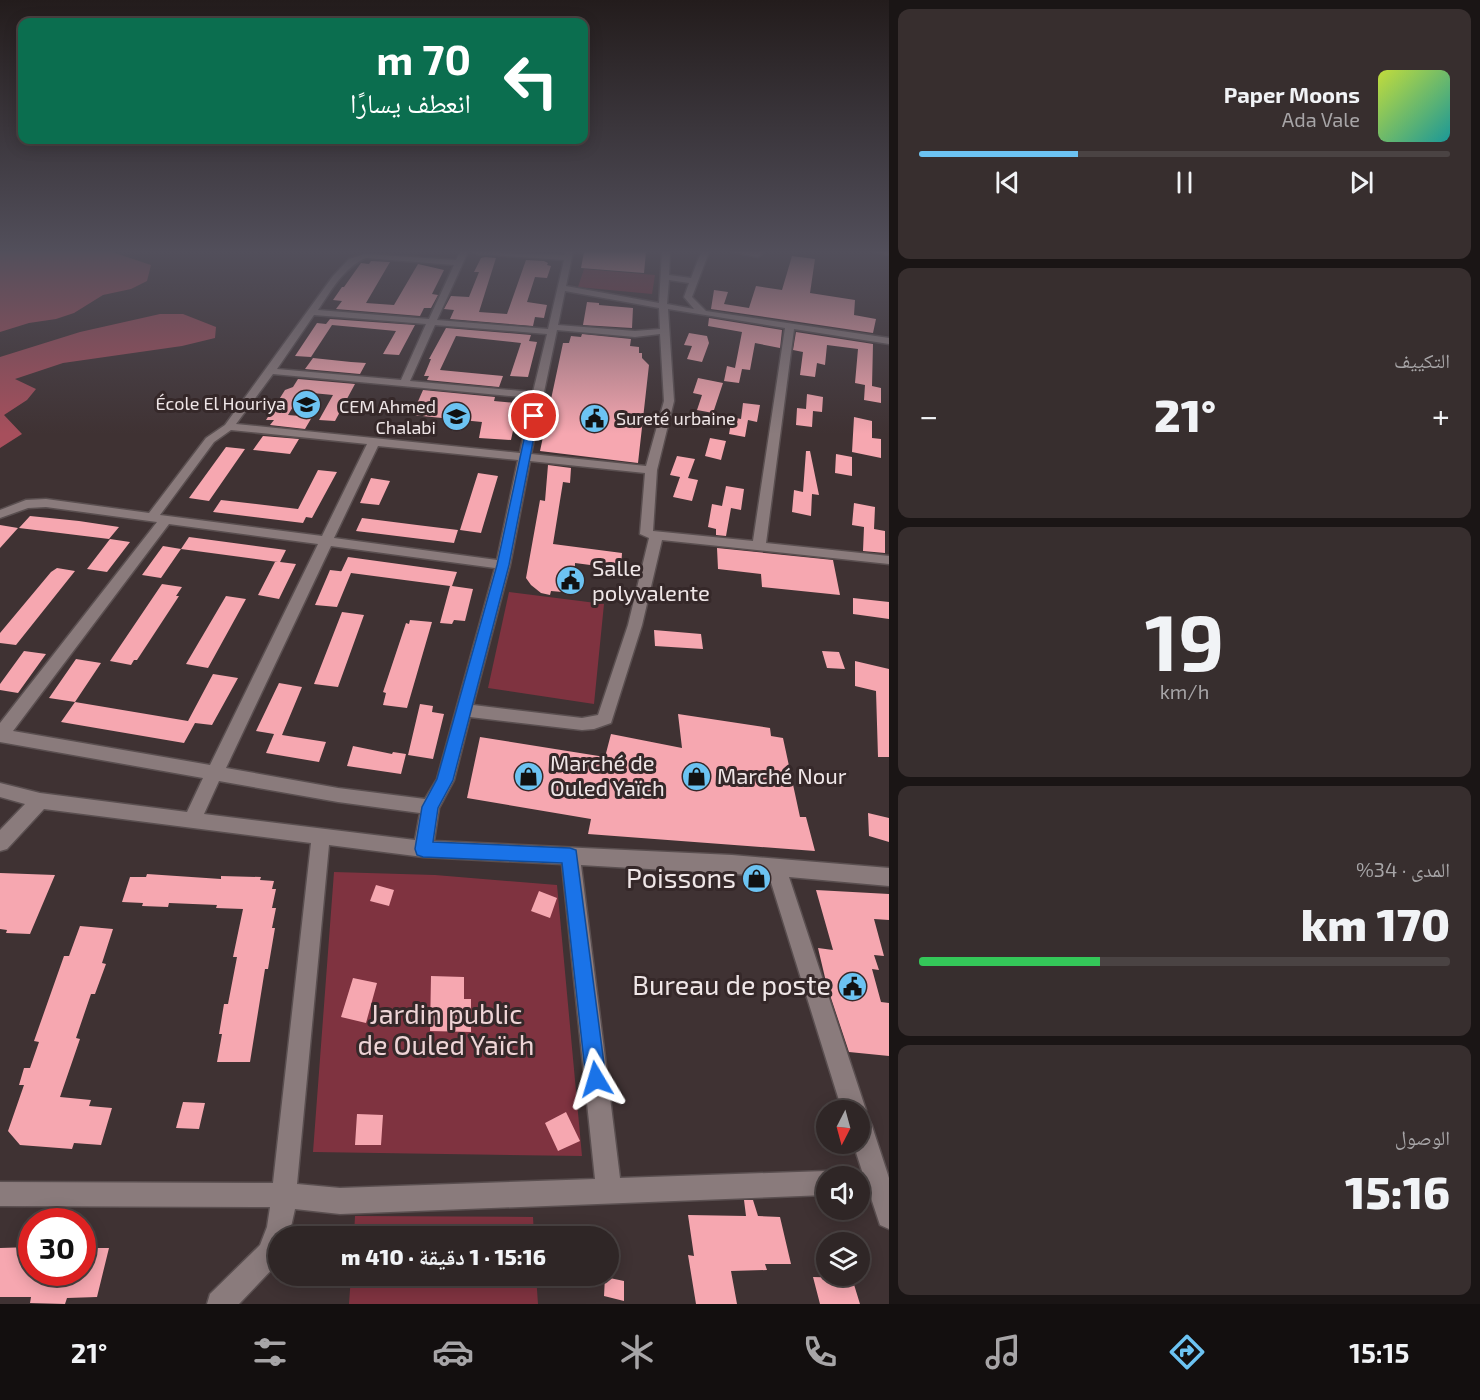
<!DOCTYPE html>
<html lang="ar">
<head>
<meta charset="utf-8">
<style>
	:root { --surface:#2f2626; --page:#372e2e; --text:#f1f3f6; --muted:#a7a5a7; --line:#4a4343; --accent:#6cc3f2 }
	body { margin:0; font-family:"Exo 2","Noto Naskh Arabic",sans-serif; background:var(--page); color:var(--text); direction:rtl; height:100vh; display:flex; flex-direction:column; font-size:22px; white-space:nowrap }
	* { box-sizing:border-box; margin:0 }
	p { font-size:20px; color:var(--muted) }
	.icon { flex:none; width:33px; height:33px; fill:none; stroke:currentColor; stroke-width:2; stroke-linecap:round; stroke-linejoin:round }
	.map { position:relative; flex:1; overflow:hidden; direction:ltr }
	.side { display:flex; flex-direction:column; gap:9px; padding:9px; background:#1a1515; width:591px }
	.side>* { flex:none }
	.guide { position:absolute; left:18px; top:18px; width:570px; height:126px; border-radius:12px; box-shadow:0 3px 15px #0003,0 0 0 2px var(--line); direction:rtl; background:#0b6e4f; color:#fff; overflow:hidden }
	.needle { width:39px; rotate:186deg }
	.tools { position:absolute; left:816px; top:1100px; display:grid; gap:12px }
	.tools a { display:grid; place-items:center; width:54px; height:54px; border-radius:50%; background:var(--surface); box-shadow:0 3px 15px #0003,0 0 0 2px var(--line); font-size:30px }
	.speed { position:absolute; left:18px; top:1208px; display:flex; gap:12px; font-size:30px; font-weight:700; text-align:center }
	.speed>* { display:grid; place-content:center; width:78px; height:78px; border-radius:50%; background:var(--surface); box-shadow:0 3px 15px #0003,0 0 0 2px var(--line); line-height:1 }
	.speed .limit { border:9px solid #d22; background:#fff; color:#111 }
	.pin { position:absolute; display:grid; place-items:center; width:51px; height:51px; color:#fff; margin:-26px; border:3px solid #fff; border-radius:50%; box-shadow:0 2px 6px #0007 }
	.me { position:absolute; width:66px; margin:-33px; rotate:353deg; stroke-linejoin:round; filter:drop-shadow(0 0 4px #0008) }
	.turn { display:flex; align-items:center; gap:21px; height:126px; padding:0 18px; font-size:27px }
	.turn .icon { width:78px; height:78px; stroke-width:2.5 }
	.turn b { display:block; font-size:42px; line-height:51px }
	.big { font-size:45px; font-weight:800; line-height:1.1 }
	.side .card { flex:1; display:flex; flex-direction:column; justify-content:center; gap:9px; min-width:0; padding:0 21px; border-radius:12px; background:var(--page) }
	.side .dial { align-items:center; gap:0 }
	.dial b { font-size:78px; line-height:1 }
	.song { display:flex; align-items:center; gap:18px }
	.cover { width:72px; height:72px; border-radius:9px; background:linear-gradient(135deg,hsl(70 70% 55%),hsl(180 70% 35%)) }
	.played { height:6px; border-radius:3px; background:linear-gradient(90deg,var(--accent) 30%,var(--line) 30%) }
	.keys { display:flex; justify-content:space-around; direction:ltr }
	.heat { display:flex; justify-content:space-between; align-items:center; font-size:33px; direction:ltr }
	.charge { height:9px; border-radius:4px; background:linear-gradient(90deg,#34c759 34%,var(--line) 0) }
	.trip { position:absolute; left:268px; top:1226px; width:351px; height:60px; border-radius:30px; background:var(--surface); box-shadow:0 3px 15px #0003,0 0 0 2px var(--line); font-weight:800; line-height:60px; text-align:center; direction:rtl }
	.tabs { display:flex; height:96px; justify-content:space-around; align-items:center; background:#130f0f; color:var(--muted) }
	.tabs .icon { width:42px; height:42px }
	.tabs .active { color:var(--accent) }
	.tabs b { font-size:27px; color:var(--text) }
	main { display:flex; flex:1; min-height:0 }
	.map>svg:first-child { display:block }
	.green { fill:#7f3340 }
	.forest { fill:#a74f5c }
	.building { fill:#f6a7b0 }
	.lines { fill:none; stroke-linecap:round; stroke-linejoin:round }
	.minor-casing { stroke:#5a4f50; stroke-width:3 }
	.minor { fill:#8a7b7c; fill-rule:evenodd }
	.route { fill:#1a73e8; stroke:#114b97; stroke-width:1.5 }
	.labels { text-anchor:middle; stroke-width:6; stroke-linejoin:round; paint-order:stroke }
	.far-poi-label { font-size:18px; fill:#efe6e7; stroke:#352829; text-anchor:end }
	.poi-label { font-size:22px; fill:#efe6e7; stroke:#352829; text-anchor:start }
	.near-poi-label { font-size:27px; fill:#efe6e7; stroke:#352829; text-anchor:end }
	.near-park-label { font-size:27px; fill:#eed4d6; stroke:#352829 }
</style>
</head>
<body>
<main>
<section class="side">
<div class="card">
<div class="song"><i class="cover"></i><div><b>Paper Moons</b><p>Ada Vale</p></div></div>
<div class="played"></div>
<div class="keys"><svg class="icon" aria-label="previous" viewBox="0 0 24 24"><path d="M18 5L8 12l10 7zM5 5v14"/></svg><svg class="icon" aria-label="pause" viewBox="0 0 24 24"><path d="M8 5v14M16 5v14"/></svg><svg class="icon" aria-label="next" viewBox="0 0 24 24"><path d="M6 5l10 7-10 7zM19 5v14"/></svg></div>
</div>
<div class="card"><p>التكييف</p>
<div class="heat"><a>−</a><b class="big">21°</b><a>+</a></div>
</div>
<div class="card dial"><b>19</b><p>km/h</p></div>
<div class="card"><p>المدى · 34%</p><b class="big">170 km</b><div class="charge"></div></div>
<div class="card"><p>الوصول</p><b class="big">15:16</b></div>
</section>
<div class="map">
<svg width="889" height="1304" viewBox="0 0 889 1304">
	<rect width="100%" height="100%" fill="#3f3233"/>
	<path class="green" d="M584,269L655,275L652,294L578,287Z
		M509,592L604,604L594,704L488,688Z
		M334,872L435,875L557,885L582,1156L313,1152Z
		M355,1216L533,1217L534,1236H354Z
		M351,1275H536L538,1304H349Z"/>
	<path class="forest" d="M0,252H112L151,265L147,281L131,289L103,295L74,313L56,319L29,323L0,332Z
		M160,314H183L216,327L215,338L182,346L63,363L15,379L36,389L27,400L4,415L22,434L0,448V357L80,332Z"/>
	<path class="building" d="M584,252H646L644,273L581,268Z
		M792,256L815,259L810,293L855,300L854,315L876,319L873,333L711,309L714,290L728,292L724,304L749,308L756,286L782,290Z
		M485,257L496,258L479,312L507,314L526,260L544,261L548,263L547,265L551,266L547,278L535,277L527,302L547,305L544,318L535,317L533,326L450,319L454,310L444,309L451,296L469,297L479,272H474L481,258Z
		M371,261L390,262L366,303L394,305L418,264L444,270L432,294L438,295L431,308H424L420,316L336,309L342,301L333,300L342,287H344L361,263L369,264Z
		M587,302L599,303V305L633,308L632,328L583,325Z
		M709,318L782,330L780,348L755,343L750,370L742,369L739,383L724,381L727,366L735,368L742,332L708,326Z
		M330,319L415,325L399,355L383,354L396,331L332,325L311,357L295,356L317,323L326,324Z
		M446,328L531,335L529,341L537,342L528,377L510,376L521,343L456,336L440,370L503,376L499,387L427,380L429,376H424L431,359H429Z
		M796,332L873,344L872,386L881,388V403L864,400L865,385L855,383L858,349L827,345L825,365L817,363L815,377L800,375L803,352L793,350Z
		M689,333L707,336L709,343L702,362L687,359L692,346L684,345Z
		M582,334L631,339L630,346L639,347V353H642V358L649,365L638,463L540,451L563,343H569L571,336L581,337Z
		M313,358L351,362L366,363L360,374L305,369Z
		M698,378L723,383L713,413L697,410L702,395L693,393Z
		M298,379L355,384L335,421L319,420L333,395L302,392L288,415L312,417L305,429L270,425L274,420H266L285,390L293,387Z
		M423,390L495,397L494,401L517,403L516,407H518L511,440L479,438L482,422L412,415Z
		M807,394L823,397L822,412L813,411L812,427L796,425L797,408L806,409Z
		M743,403L760,405L757,422L748,420L745,437L729,434L732,417L741,419Z
		M854,417L872,421V438L881,439V458L852,452Z
		M263,436L299,439L290,454L253,450Z
		M710,438L726,441L721,460L705,456Z
		M226,447L245,449L209,501L189,498Z
		M806,451H810L819,495L812,494L811,516L792,512L794,490L803,492Z
		M836,454L852,457V476L835,473Z
		M677,456L695,459L688,478L698,480L692,501L673,497L680,477L670,475Z
		M548,465L571,468L570,483L563,482L553,544L622,553L621,569L575,563L574,593L551,591L550,595L541,593L531,585L526,578L540,500L545,501Z
		M318,470L337,472L312,518L306,517L303,523L213,512L221,500L298,509Z
		M478,473L498,476L481,533L460,530Z
		M371,478L390,481L379,505L360,503Z
		M726,486L744,489L741,510L731,508L726,536L716,535V529L708,527L712,504L722,506Z
		M854,503L875,507L874,529L885,531V553L863,551L864,527L852,525Z
		M30,516L79,521L119,527L109,539L19,528Z
		M362,518L417,525L458,530L454,543L356,531Z
		M0,525L18,528L0,548Z
		M189,537L286,550L280,562L296,564L279,599L258,595L275,562H278L181,549Z
		M110,539L130,542L107,572L87,569Z
		M163,546L181,549L161,578L142,575Z
		M717,548L833,560L840,595L762,587L761,574L718,569Z
		M348,557L457,572L452,586L473,589L465,621L454,620L452,624L440,623L450,586L351,573L337,607L315,605L330,570L347,572H341Z
		M57,568L75,571L16,645L0,643V633L51,572Z
		M162,584L182,587L176,596H179L137,660H134L131,665L110,661Z
		M226,596L246,599L208,668L186,664Z
		M853,598L889,602V619L853,614Z
		M342,612L364,615L338,687L314,684Z
		M410,620L432,622L407,708L383,705L386,693L383,692L406,623L409,624Z
		M654,630L701,634L703,649L655,646Z
		M24,651L46,654L18,693L0,690V684Z
		M822,651L839,652L845,669L827,668Z
		M76,659L101,663L75,702L188,721L213,674L238,678L212,725L195,723L184,743L61,722L75,702L49,698Z
		M855,661L889,669V757H878L876,691L855,686Z
		M279,683L302,687L282,735L326,742L319,762L266,753L274,734L256,731Z
		M420,704L433,706L432,712L444,714L433,759L408,755Z
		M678,714L770,728L771,736L783,738L800,817H806L815,851L588,834L591,819L467,798L480,737L605,757L611,734L682,748Z
		M353,746L392,754L393,752L406,754L401,774L347,766Z
		M868,813L889,818V842L869,836Z
		M0,873L55,875L30,934L6,933L7,930L0,929Z
		M147,874L221,879V876L261,877L260,880L274,881L272,889H276L272,908H276L272,928H275L268,969H265L250,1062H217L222,1034H219L224,1004H228L237,957H233L243,909L216,908L217,905L169,903L168,907L142,906L143,903L122,902L130,877H146Z
		M376,885L394,890L389,906L370,901Z
		M816,890L889,894V920L874,919L884,956L874,955L879,970L872,969L881,1002L889,1003V1056L849,1052L827,986L818,948L833,950Z
		M539,891L557,898L550,918L531,911Z
		M80,926L113,929L102,963L106,964L95,994H91L76,1038L80,1039L60,1097L91,1100L89,1106L112,1108L101,1145L74,1143L72,1149L20,1145L8,1131L24,1085H19L24,1068H30L39,1042L34,1041L64,956H69Z
		M431,976L464,977V999H471V1032L430,1031Z
		M353,978L377,983L366,1023L341,1017Z
		M183,1102L205,1103L199,1129L176,1128Z
		M566,1112L580,1141L558,1151L545,1123Z
		M357,1114L383,1115L381,1145H355Z
		M744,1200H753L758,1216L780,1217L791,1264H765L767,1270L731,1271L737,1304H696L688,1255L694,1256L688,1215L746,1216Z
		M84,1243H96L95,1248H109L97,1297L67,1298L65,1304L30,1303L31,1297H0V1248L32,1247V1272H82Z
		M605,1277L624,1281V1301L604,1296Z
		M813,1277L852,1278L860,1304H820Z"/>
	<g class="lines">
		<defs>
			<path id="minor" d="M460,252H468L437,320L548,329L564,260L477,254L473,252L564,255L565,252H573L566,286L659,303L662,252H670L669,275L691,278L701,252H709L692,297L706,311L889,338V344L794,329L766,543L889,556V564L662,540L642,625L611,723L594,729L582,730L470,717L454,780L439,808L434,841L732,855L889,868V886L789,877L866,1110L863,1116L868,1118L872,1126L889,1178V1229L880,1225L870,1195H860V1176H851L862,1171L853,1143H860V1110H842L769,876L581,865L620,1178L826,1171L835,1176H826V1195L340,1214L295,1209L289,1236H279L278,1263L239,1304H207L210,1294L260,1245L267,1227L270,1207L0,1206V1182L273,1183L311,843L44,809L7,849L0,851V830L25,804L0,797V783L40,793L187,812L203,778L0,742V723L157,522L46,507L28,508L0,518V510L26,500L46,499L149,513L206,438L225,425L333,276L349,259L365,254L456,260ZM366,258L454,265L429,319L318,310C331,291 344,267 366,258ZM669,280L689,283L684,297L694,309L667,304ZM565,291L659,308L660,329L635,331L558,325ZM668,309L785,328L753,541L653,531L657,470L674,401ZM314,315L426,324L401,380L277,369ZM435,325L547,334L533,392L410,381ZM557,330L635,337L660,334L664,401L646,466L531,454ZM273,374L531,398L520,453L236,424ZM231,430L367,444L322,536L160,515L214,442ZM378,446L518,460L497,560L334,538ZM530,461L645,473L640,534L649,538L628,625L598,715L582,718L473,705L510,565ZM169,524L318,544L210,765L13,731ZM331,546L495,568L437,779L425,799L338,788L226,768ZM219,781L338,802L420,813L415,840L204,814ZM329,845L423,857L562,864L595,1179L340,1188L297,1184Z
				M732,252H764L758,257Z
				M874,252H889V255Z"/>
		</defs>
		<use href="#minor" class="minor-casing"/>
		<use href="#minor" class="minor"/>
	</g>
	<linearGradient id="sky" x2="0" y2="1"><stop stop-color="#231c1c"/><stop offset="0.58" stop-color="#524f5b"/><stop offset="1" stop-color="#524f5b" stop-opacity="0"/></linearGradient>
	<rect width="889" height="434" fill="url(#sky)"/>
	<path class="route" d="M534,413L538,416L509,565L453,780L438,808L433,842L570,848L576,850L606,1079L603,1086L596,1089L589,1086L586,1079L562,863L423,857L417,855L415,849L422,807L437,779L497,565L529,416Z"/>
	<defs>
		<symbol id="school-disc" viewBox="-11 -11 22 22"><circle r="9.5" fill="#6cc3f2" stroke="#352829"/><path d="M0-5L7-2L0 1L-7-2ZM-4 1L0 2.5L4 1V4Q0 6-4 4Z" fill="#111"/></symbol>
		<symbol id="civic-disc" viewBox="-11 -11 22 22"><circle r="9.5" fill="#6cc3f2" stroke="#352829"/><path d="M-.6-6.5H3V-4.5H.6V-3L4-1V1h2V6H-6V1h2V-1L-.6-3ZM-1.2 2.5V6h2.4V2.5Z" fill="#111"/></symbol>
		<symbol id="shop-disc" viewBox="-11 -11 22 22"><circle r="9.5" fill="#6cc3f2" stroke="#352829"/><path d="M-5-2.5h2.3a2.7 3.5 0 0 1 5.4 0H5L5.5 6h-11ZM-1.5-2.5h3a1.5 2.3 0 0 0-3 0Z" fill="#111"/></symbol>
	</defs>
	<g fill-rule="evenodd">
		<use href="#school-disc" x="290" y="388" width="33" height="33"/>
		<use href="#school-disc" x="440" y="400" width="33" height="33"/>
		<use href="#civic-disc" x="578" y="402" width="33" height="33"/>
		<use href="#civic-disc" x="554" y="564" width="33" height="33"/>
		<use href="#shop-disc" x="512" y="760" width="33" height="33"/>
		<use href="#shop-disc" x="680" y="760" width="33" height="33"/>
		<use href="#shop-disc" x="740" y="862" width="33" height="33"/>
		<use href="#civic-disc" x="836" y="970" width="33" height="33"/>
	</g>
	<g class="labels">
		<g class="far-poi-label">
			<text x="286" y="410">École El Houriya</text>
			<text x="436" y="413">CEM Ahmed<tspan x="436" dy="21">Chalabi</tspan></text>
			<text x="616" y="425" text-anchor="start">Sureté urbaine</text>
		</g>
		<g class="poi-label">
			<text x="592" y="576">Salle<tspan x="592" dy="25">polyvalente</tspan></text>
			<text x="550" y="771">Marché de<tspan x="550" dy="25">Ouled Yaïch</tspan></text>
			<text x="717" y="784">Marché Nour</text>
		</g>
		<g class="near-poi-label">
			<text x="736" y="888">Poissons</text>
			<text x="831" y="995">Bureau de poste</text>
		</g>
		<g class="near-park-label">
			<text x="446" y="1024">Jardin public<tspan x="446" dy="31">de Ouled Yaïch</tspan></text>
		</g>
	</g>
</svg>
<div class="tools">
<a><svg class="needle" viewBox="-14 -14 28 28"><path d="M0-13l5 13h-10z" fill="#e53935"/><path d="M0 13l5-13h-10z" fill="#a7a5a7"/></svg></a>
<a><svg class="icon" aria-label="sound" viewBox="0 0 24 24"><path d="M4 9h4l5-4v14l-5-4H4zM17 9q2 3 0 6"/></svg></a>
<a><svg class="icon" aria-label="layers" viewBox="0 0 24 24"><path d="M12 4l9 5-9 5-9-5zM3 14l9 5 9-5"/></svg></a>
</div>
<div class="speed"><div class="limit">30</div></div>
<div class="pin" style="left:534px;top:416px;background:#d93025"><svg class="icon" aria-label="arrive" viewBox="0 0 24 24"><path d="M6 21V4h12l-3 4 3 4H6"/></svg></div>
<svg class="me" style="left:596px;top:1079px" viewBox="-20 -20 40 40"><path d="M0-17L14 15 0 8-14 15z" fill="#1a73e8" stroke="#fff" stroke-width="4"/></svg>
<div class="trip">15:16 · 1 دقيقة · 410 m</div>
<div class="guide">
<div class="turn"><svg class="icon" aria-label="left" viewBox="0 0 24 24"><path d="M17 20v-9H6M10 6l-5 5 5 5"/></svg><div><b>70 m</b>انعطف يسارًا</div></div>
</div>
</div>
</main>
<nav class="tabs">
<b>15:15</b>
<svg class="icon active" aria-label="directions" viewBox="0 0 24 24"><path d="M12 3l9 9-9 9-9-9zM9 14v-3h6M13 9l2 2-2 2"/></svg>
<svg class="icon" aria-label="music" viewBox="0 0 24 24"><path d="M9 18V5l10-2v13"/><circle cx="6" cy="18" r="3"/><circle cx="16" cy="16" r="3"/></svg>
<svg class="icon" aria-label="phone" viewBox="0 0 24 24"><path d="M5 4h4l2 5-3 2q2 4 5 5l2-3 5 2v4C11 20 4 13 5 4z"/></svg>
<svg class="icon" aria-label="climate" viewBox="0 0 24 24"><path d="M12 3v18M4 7l16 10M4 17L20 7"/></svg>
<svg class="icon" aria-label="car" viewBox="0 0 24 24"><path d="M5 17H2v-5l4-1 3-4h7l3 4 3 1v5h-3M9 17h6M6 11h13"/><circle cx="7" cy="17" r="2"/><circle cx="17" cy="17" r="2"/></svg>
<svg class="icon" aria-label="filters" viewBox="0 0 24 24"><path d="M4 7h16M4 17h16"/><circle cx="9" cy="7" r="2"/><circle cx="15" cy="17" r="2"/></svg>
<b>21°</b>
</nav>
</body>
</html>
